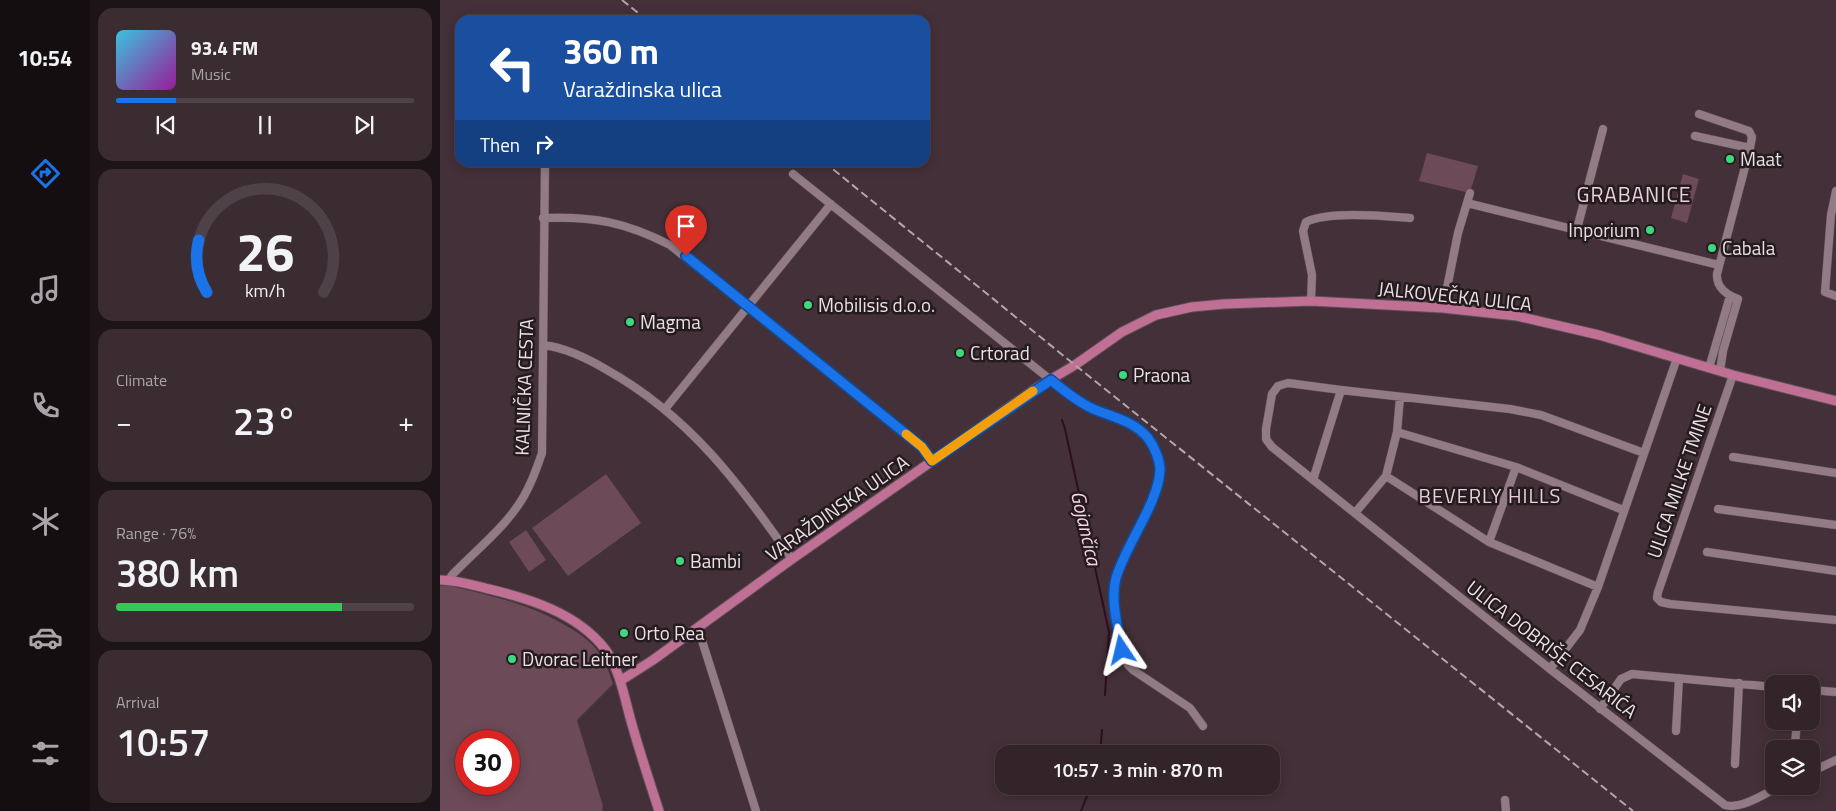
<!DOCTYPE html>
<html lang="en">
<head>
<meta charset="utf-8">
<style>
	:root { --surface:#33242a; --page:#3b2c32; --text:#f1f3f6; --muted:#a9a4a8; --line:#4e4147; --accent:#1a73e8 }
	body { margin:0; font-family:"Titillium Web",sans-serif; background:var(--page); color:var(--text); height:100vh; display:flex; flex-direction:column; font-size:19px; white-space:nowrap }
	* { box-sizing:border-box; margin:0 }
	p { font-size:16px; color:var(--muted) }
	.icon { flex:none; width:28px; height:28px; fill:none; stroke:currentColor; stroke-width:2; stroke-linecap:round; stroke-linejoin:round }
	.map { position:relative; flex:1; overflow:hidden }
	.details { display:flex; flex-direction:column; gap:8px; padding:8px; background:#1c1417; width:350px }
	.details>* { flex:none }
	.top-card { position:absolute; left:15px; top:15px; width:475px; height:152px; border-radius:15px; box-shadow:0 2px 12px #0003,0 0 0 1px var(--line); background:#1a4fa0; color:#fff; overflow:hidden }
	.fabs { position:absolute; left:1325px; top:675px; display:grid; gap:10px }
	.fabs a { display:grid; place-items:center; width:55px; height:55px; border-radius:10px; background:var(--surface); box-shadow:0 2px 12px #0003,0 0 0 1px var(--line); font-size:25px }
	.speed { position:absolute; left:15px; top:730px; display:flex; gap:10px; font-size:25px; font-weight:700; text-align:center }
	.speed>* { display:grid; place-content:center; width:65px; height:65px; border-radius:50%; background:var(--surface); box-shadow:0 2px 12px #0003,0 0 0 1px var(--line); line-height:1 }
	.speed .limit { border:8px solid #d22; background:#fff; color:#111 }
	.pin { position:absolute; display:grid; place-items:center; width:42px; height:42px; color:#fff; margin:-51px -21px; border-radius:50% 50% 50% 0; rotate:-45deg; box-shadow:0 0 5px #0007 }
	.pin .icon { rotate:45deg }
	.me { position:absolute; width:55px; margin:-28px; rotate:350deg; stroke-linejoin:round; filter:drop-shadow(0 0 4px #0008) }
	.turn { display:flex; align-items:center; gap:18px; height:105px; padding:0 25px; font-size:22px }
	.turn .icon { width:65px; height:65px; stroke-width:2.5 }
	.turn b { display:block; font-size:35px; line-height:42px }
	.then { display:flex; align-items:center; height:48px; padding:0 25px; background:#0003; gap:10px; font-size:19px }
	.big { font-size:38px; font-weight:600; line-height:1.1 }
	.details .card { flex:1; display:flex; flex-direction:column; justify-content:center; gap:8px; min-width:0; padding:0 18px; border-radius:15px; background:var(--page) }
	.details .dial { align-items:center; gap:0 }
	.dial svg { height:130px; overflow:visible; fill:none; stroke:var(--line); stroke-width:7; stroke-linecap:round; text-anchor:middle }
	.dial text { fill:var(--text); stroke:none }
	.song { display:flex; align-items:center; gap:15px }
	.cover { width:60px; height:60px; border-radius:8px; background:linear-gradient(135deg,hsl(190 70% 55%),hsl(300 70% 35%)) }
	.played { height:5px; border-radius:2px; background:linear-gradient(90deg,var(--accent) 20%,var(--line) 20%) }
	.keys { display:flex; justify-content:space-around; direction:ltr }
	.heat { display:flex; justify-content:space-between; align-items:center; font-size:28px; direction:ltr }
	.charge { height:8px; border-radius:4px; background:linear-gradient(90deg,#34c759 76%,var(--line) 0) }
	.trip { position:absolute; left:555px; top:745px; width:285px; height:50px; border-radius:15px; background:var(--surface); box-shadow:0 2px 12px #0003,0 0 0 1px var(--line); font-weight:600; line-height:50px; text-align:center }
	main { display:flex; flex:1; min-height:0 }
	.tab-bar { display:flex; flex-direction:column; width:90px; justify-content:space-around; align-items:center; background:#140e11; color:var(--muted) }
	.tab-bar .icon { width:35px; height:35px }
	.tab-bar .current { color:var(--accent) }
	.tab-bar b { font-size:22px; color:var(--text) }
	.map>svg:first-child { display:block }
	.park { fill:#6c4a58; fill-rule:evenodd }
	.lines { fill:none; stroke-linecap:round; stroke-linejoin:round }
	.stream { stroke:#2d0e1d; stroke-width:2 }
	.minor-casing { stroke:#605057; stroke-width:9 }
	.major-casing { stroke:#605057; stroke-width:11 }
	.minor { stroke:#927b84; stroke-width:8 }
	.major { stroke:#c07095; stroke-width:9 }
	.rail { stroke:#b4a5ab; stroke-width:2; stroke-dasharray:8 4; stroke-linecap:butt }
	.route-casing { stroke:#114b97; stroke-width:12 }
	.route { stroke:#1a73e8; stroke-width:9 }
	.slow { stroke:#f59e0b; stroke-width:9 }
	.poi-dot { fill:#3ed77d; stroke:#241b1f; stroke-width:2 }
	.labels { text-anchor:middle; stroke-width:5; stroke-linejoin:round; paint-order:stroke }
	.poi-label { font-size:19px; fill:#ecdfe4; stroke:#241b1f; text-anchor:start }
	.street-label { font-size:19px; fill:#ecdfe4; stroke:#241b1f }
	.neighbourhood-label { font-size:20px; letter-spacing:1px; fill:#e9cfd9; stroke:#241b1f }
	.water-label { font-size:20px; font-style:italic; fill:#fcd2e3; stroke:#241b1f }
	.quarter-label { font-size:21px; letter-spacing:1px; fill:#e9cfd9; stroke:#241b1f }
</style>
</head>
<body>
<main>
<nav class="tab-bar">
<b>10:54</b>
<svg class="icon current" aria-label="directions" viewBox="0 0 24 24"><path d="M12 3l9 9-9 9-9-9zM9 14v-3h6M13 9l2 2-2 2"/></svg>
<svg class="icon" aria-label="music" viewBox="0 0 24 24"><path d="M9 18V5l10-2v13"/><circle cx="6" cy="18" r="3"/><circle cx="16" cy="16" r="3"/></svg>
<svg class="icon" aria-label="phone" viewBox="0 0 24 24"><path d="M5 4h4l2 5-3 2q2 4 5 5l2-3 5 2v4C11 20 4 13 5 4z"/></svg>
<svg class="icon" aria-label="climate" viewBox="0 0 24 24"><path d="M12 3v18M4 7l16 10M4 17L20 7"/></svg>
<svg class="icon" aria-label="car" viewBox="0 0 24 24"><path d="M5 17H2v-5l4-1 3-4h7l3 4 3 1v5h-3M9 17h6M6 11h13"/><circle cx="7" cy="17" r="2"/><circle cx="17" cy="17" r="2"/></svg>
<svg class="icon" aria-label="filters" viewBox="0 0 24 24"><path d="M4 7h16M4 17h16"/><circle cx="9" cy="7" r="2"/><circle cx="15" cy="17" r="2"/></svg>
</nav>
<section class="details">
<div class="card">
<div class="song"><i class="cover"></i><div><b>93.4 FM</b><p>Music</p></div></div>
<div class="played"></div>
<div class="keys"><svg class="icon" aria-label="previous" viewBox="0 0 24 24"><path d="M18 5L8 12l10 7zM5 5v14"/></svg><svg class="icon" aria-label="pause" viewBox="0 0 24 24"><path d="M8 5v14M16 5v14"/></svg><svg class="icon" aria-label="next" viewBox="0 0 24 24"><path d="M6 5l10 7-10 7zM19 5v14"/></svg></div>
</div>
<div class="card dial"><svg viewBox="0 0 100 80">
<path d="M14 69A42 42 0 1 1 86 69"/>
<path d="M14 69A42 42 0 0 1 9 37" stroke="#1a73e8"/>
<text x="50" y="56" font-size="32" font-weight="700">26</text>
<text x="50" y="72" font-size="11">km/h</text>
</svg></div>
<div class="card"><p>Climate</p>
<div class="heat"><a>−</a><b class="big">23°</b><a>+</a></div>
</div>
<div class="card"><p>Range · 76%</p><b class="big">380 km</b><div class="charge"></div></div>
<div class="card"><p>Arrival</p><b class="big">10:57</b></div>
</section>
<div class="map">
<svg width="1396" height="811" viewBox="0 0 1396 811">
	<rect width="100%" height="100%" fill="#443038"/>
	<path class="park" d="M987,153L1038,166L1030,193L979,181Z
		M1243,174L1259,179L1247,223L1231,218Z
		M166,474L201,523L128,576L92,528Z
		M86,530L106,560L89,572L69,542Z
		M0,586H11C55,597 92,604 130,628C140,634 150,641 157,650C165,660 169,672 173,684L137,720L163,806L162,811H0ZM26,741H69V784H26Z"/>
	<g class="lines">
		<path class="stream" d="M622,420L625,429L669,632L665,695
			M660,754L662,730
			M641,811L651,786"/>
		<defs>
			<path id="minor" d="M1259,114L1309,131L1312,137L1310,148
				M1255,136L1310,148L1277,274C1276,287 1287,295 1298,299L1283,351L1280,371
				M353,174L622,389L650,407L686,421L707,438L716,452L720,469L716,489L676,579L674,603L682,650L688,665L693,670L750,708L763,726
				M1396,191L1391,215L1385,292L1396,296
				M1027,203L1279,265
				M103,218C153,216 185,222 230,245L482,447L492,461
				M1137,229L1163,129
				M871,301L872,275L863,231L866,222C889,211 943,216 970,218
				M1003,308L1018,233L1030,193
				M104,345C126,348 147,358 167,370C249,416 299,483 352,559
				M1269,368L1290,296
				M1293,375L1218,592L1217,598L1221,602L1230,604L1396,620
				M225,409L391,204
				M957,432L1076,467L1183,510
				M1204,453L1101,415L1070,409L901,390L848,383L838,386L832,394L826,429V439L832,447L1110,669L1285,805C1301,810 1326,793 1340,786
				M1293,457L1396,473
				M946,476L1049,542L1158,587
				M873,480L901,390
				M1278,509L1396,525
				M915,513L946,476L957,432L960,397
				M1049,542L1076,467
				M1267,552L1396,571
				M9,580L12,575C36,550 67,526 84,496C92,482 97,468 102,453L105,162
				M258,628L316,811
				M1110,669L1140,630L1158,587L1237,358
				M1371,690L1396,692
				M1160,709L1181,679L1192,674L1334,687
				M1236,731L1239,678
				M1355,744L1357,721
				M1295,764L1299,683
				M1371,772L1396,760
				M1065,800L1066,811"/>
			<path id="major" d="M0,580C17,580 32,585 49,589C90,599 137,613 165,649C181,671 185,702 193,728C201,756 210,783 219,811
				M180,681L213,660L352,559L598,387L635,365L682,332L716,315L752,307L784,304L871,301L1003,308L1077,316L1159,335L1293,375L1396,401"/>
		</defs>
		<use href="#minor" class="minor-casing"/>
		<use href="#major" class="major-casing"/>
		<use href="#minor" class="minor"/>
		<use href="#major" class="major"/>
		<path class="rail" d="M182,0L207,20
			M384,162L635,365L1193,811"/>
	</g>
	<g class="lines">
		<defs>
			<path id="route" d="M246,256L482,447L492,461L611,380C623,390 637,401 651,408C671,417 693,420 708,438C714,446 720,460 720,470C719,502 685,546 676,578C670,600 678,628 682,650"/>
		</defs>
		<use href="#route" class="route-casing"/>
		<use href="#route" class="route"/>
		<path class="slow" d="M466,434L482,447L492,461L593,391"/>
	</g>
	<g class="poi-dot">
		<circle cx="1290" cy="159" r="5"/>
		<circle cx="1210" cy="230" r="5"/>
		<circle cx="1272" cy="248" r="5"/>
		<circle cx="368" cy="305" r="5"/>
		<circle cx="190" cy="322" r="5"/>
		<circle cx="520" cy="353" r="5"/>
		<circle cx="683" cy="375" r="5"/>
		<circle cx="240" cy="561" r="5"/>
		<circle cx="184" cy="633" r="5"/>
		<circle cx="72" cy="659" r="5"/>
	</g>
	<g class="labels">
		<g class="poi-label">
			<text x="1300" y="166">Maat</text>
			<text x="1200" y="237" text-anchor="end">Inporium</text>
			<text x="1282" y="255">Cabala</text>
			<text x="378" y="312">Mobilisis d.o.o.</text>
			<text x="200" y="329">Magma</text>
			<text x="530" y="360">Crtorad</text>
			<text x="693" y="382">Praona</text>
			<text x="250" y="568">Bambi</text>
			<text x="194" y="640">Orto Rea</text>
			<text x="82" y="666">Dvorac Leitner</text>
		</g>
		<g class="street-label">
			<text transform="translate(1015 296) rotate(6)" y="7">JALKOVEČKA ULICA</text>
			<text transform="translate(84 387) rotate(-88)" y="7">KALNIČKA CESTA</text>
			<text transform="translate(1239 481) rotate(-71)" y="7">ULICA MILKE TMINE</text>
			<text transform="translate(397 508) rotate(-35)" y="7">VARAŽDINSKA ULICA</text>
			<text transform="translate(1112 649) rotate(38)" y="7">ULICA DOBRIŠE CESARIĆA</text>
		</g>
		<g class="neighbourhood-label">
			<text x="1050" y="503">BEVERLY HILLS</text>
		</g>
		<g class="water-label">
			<text transform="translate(646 528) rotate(77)" y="7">Gojančica</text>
		</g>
		<g class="quarter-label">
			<text x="1194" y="202">GRABANICE</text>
		</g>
	</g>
</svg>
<div class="fabs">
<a><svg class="icon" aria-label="sound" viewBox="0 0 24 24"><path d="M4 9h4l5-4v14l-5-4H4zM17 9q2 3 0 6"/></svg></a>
<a><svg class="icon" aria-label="layers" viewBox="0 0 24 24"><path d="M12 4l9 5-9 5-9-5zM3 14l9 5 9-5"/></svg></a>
</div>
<div class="speed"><div class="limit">30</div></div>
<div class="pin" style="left:246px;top:256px;background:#d93025"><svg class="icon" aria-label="arrive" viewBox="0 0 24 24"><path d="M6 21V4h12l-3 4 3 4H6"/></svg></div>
<svg class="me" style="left:682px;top:650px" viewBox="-20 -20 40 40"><path d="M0-17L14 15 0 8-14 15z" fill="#1a73e8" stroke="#fff" stroke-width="4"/></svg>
<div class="trip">10:57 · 3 min · 870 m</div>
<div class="top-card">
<div class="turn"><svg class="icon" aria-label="left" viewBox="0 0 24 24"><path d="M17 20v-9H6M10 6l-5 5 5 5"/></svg><div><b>360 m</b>Varaždinska ulica</div></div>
<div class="then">Then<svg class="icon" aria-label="right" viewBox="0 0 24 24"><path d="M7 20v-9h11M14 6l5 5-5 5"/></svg></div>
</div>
</div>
</main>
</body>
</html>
